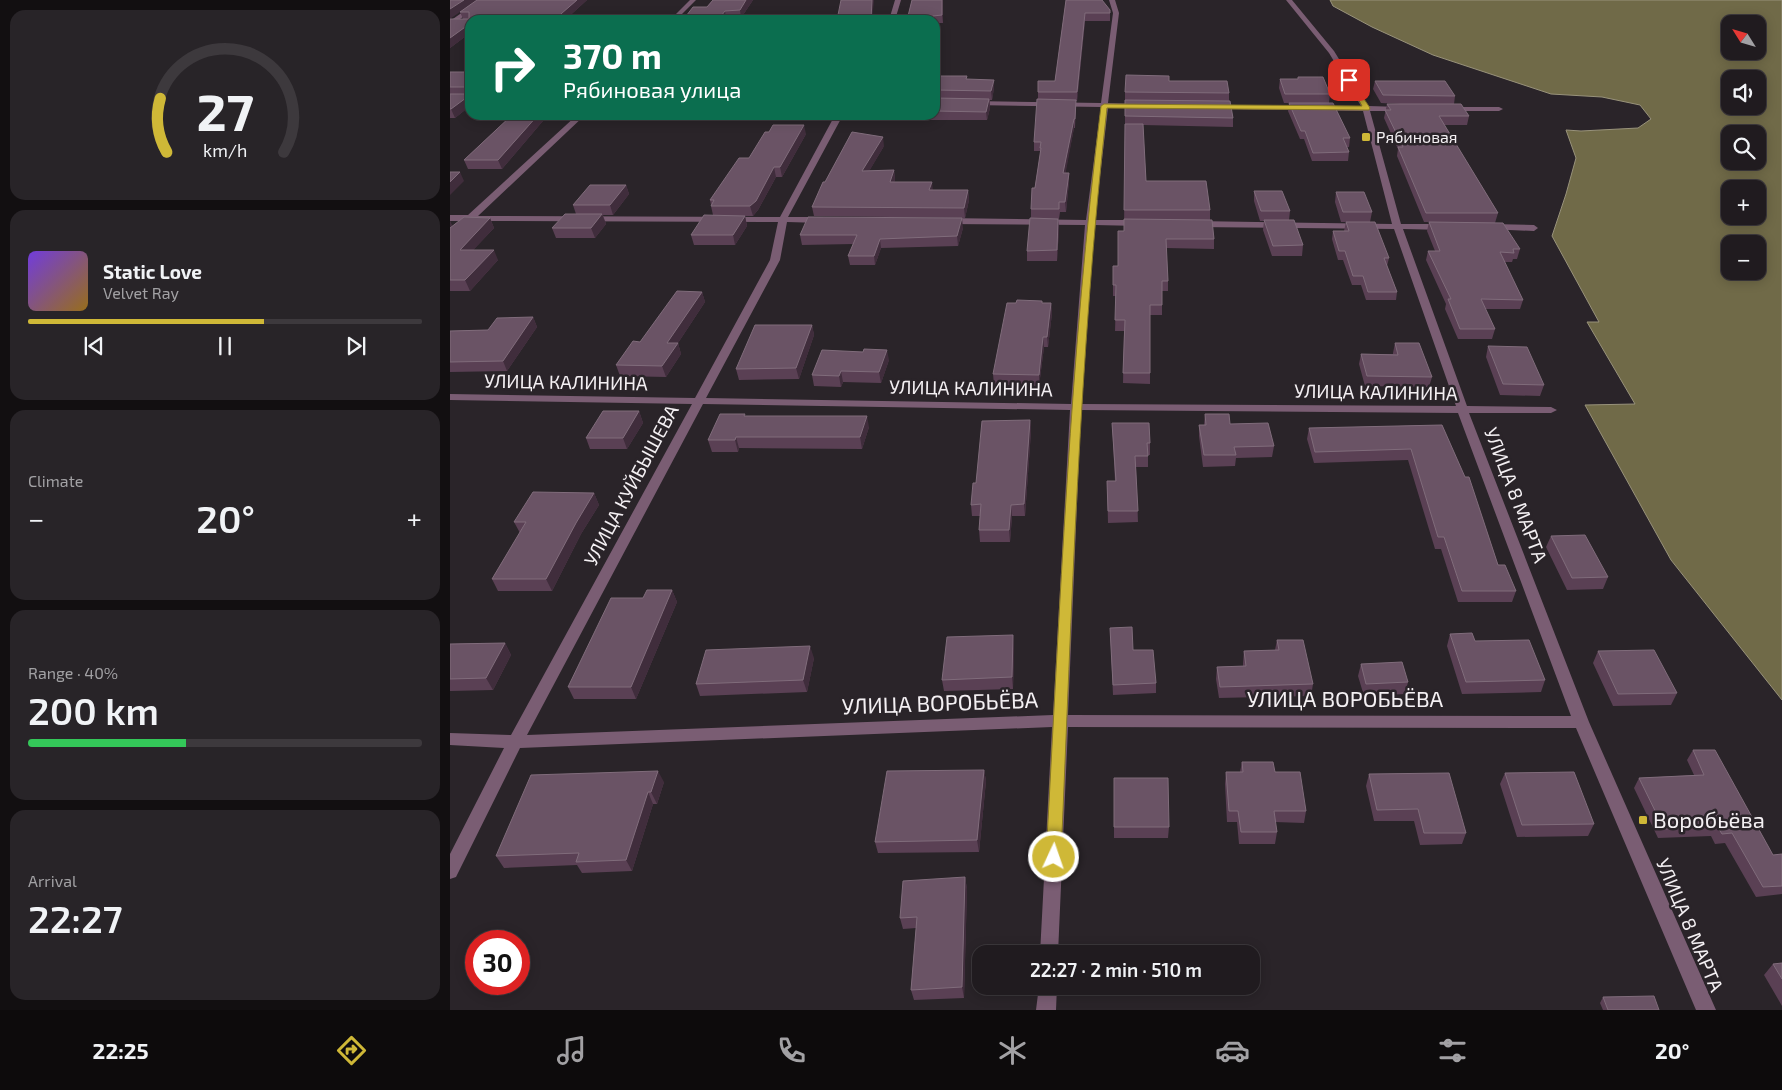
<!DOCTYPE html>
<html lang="en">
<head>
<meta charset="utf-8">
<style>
	:root { --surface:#201b1f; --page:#282428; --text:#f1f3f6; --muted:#a2a1a4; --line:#3d393d; --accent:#cfb837 }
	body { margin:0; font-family:"Exo 2",sans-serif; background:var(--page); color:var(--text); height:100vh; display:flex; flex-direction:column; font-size:19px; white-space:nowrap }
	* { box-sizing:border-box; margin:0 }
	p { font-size:16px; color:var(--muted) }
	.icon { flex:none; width:28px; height:28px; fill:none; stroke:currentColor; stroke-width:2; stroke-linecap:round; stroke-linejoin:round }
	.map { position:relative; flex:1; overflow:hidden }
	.sheet { display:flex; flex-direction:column; gap:10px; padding:10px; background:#120f11; width:450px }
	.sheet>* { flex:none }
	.banner { position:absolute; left:15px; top:15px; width:475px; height:105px; border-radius:15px; box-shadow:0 2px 12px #0003,0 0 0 1px var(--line); background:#0b6e4f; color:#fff; overflow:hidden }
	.needle { width:32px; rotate:307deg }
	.buttons { position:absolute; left:1271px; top:15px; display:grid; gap:10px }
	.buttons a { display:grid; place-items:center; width:45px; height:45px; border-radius:10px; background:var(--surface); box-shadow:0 2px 12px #0003,0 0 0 1px var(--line); font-size:25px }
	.speed { position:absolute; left:15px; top:930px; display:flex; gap:10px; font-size:25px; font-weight:700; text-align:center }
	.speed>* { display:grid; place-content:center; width:65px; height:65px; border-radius:50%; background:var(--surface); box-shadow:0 2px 12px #0003,0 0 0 1px var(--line); line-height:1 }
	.speed .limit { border:8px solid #d22; background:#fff; color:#111 }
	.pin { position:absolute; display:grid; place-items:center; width:42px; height:42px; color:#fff; margin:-21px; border-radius:10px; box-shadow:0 2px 8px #0006 }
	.me { position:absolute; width:55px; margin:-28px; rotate:3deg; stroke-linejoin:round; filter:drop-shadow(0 0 4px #0008) }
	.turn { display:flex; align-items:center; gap:18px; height:105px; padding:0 15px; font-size:22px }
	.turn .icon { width:65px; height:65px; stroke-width:2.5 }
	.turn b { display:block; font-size:35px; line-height:42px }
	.big { font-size:38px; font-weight:600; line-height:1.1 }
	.sheet .tile { flex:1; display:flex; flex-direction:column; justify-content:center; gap:8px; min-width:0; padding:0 18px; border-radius:15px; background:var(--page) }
	.sheet .dial { align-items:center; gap:0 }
	.dial svg { height:130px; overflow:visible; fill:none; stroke:var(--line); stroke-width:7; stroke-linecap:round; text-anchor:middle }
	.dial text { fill:var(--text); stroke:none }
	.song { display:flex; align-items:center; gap:15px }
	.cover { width:60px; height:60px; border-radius:8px; background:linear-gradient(135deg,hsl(260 70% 55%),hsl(40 70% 35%)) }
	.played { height:5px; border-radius:2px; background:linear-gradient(90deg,var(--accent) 60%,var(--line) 60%) }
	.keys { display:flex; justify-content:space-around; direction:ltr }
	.heat { display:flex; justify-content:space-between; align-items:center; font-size:28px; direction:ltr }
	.charge { height:8px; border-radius:4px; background:linear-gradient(90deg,#34c759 40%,var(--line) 0) }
	.trip { position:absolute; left:522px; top:945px; width:288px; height:50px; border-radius:15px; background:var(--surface); box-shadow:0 2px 12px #0003,0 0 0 1px var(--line); font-weight:600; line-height:50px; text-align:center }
	.tab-bar { display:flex; height:80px; justify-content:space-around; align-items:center; background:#0d0b0c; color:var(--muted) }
	.tab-bar .icon { width:35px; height:35px }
	.tab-bar .active { color:var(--accent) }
	.tab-bar b { font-size:22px; color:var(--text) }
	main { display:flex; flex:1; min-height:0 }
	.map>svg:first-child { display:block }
	.water { fill:#706a48; stroke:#98927b; fill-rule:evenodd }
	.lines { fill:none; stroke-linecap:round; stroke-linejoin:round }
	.street { fill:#7a5d73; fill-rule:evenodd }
	.wall { fill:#5a4054 }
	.shaded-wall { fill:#402d3c }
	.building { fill:#6a5365; stroke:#806c7b }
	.route { fill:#cfb837; stroke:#877824 }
	.poi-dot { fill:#cfb837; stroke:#2a2429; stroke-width:2 }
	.labels { text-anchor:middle; stroke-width:5; stroke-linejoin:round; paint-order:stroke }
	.far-poi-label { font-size:16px; fill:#f4f0f3; stroke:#2a2429; text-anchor:start }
	.street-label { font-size:19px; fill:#f4f0f3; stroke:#2a2429 }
	.near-street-label { font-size:22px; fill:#f4f0f3; stroke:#2a2429 }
	.near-poi-label { font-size:22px; fill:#f4f0f3; stroke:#2a2429; text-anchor:start }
</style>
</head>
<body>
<main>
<section class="sheet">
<div class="tile dial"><svg viewBox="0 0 100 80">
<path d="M14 69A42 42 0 1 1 86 69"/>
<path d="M14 69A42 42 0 0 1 10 36" stroke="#cfb837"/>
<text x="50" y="56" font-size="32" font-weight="700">27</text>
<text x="50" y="72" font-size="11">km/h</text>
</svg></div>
<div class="tile">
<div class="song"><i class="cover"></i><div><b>Static Love</b><p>Velvet Ray</p></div></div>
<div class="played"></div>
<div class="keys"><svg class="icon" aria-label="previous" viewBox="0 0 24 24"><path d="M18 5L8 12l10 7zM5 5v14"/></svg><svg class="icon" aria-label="pause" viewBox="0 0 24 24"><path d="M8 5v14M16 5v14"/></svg><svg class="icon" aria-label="next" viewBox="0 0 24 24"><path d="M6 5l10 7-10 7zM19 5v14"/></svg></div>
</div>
<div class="tile"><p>Climate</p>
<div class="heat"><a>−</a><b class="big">20°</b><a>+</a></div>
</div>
<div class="tile"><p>Range · 40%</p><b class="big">200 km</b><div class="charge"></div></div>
<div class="tile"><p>Arrival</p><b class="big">22:27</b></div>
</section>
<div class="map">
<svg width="1332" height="1010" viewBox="0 0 1332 1010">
	<rect width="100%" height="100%" fill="#2a2429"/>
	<path class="water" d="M880,0H1332V700L1221,560L1135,405L1185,404L1137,322H1149L1102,236L1116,194L1126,158L1116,130L1131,131L1188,128L1201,119L1190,105L1152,97L1101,94L983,55L922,27L883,6ZM1280,24H1308V51H1280ZM1280,79H1308V106H1280ZM1280,134H1308V161H1280ZM1280,189H1308V216H1280ZM1280,244H1308V271H1280Z"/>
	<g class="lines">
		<path class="street" d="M30,0H37L0,26V21Z
			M240,0H246L226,20H220Z
			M445,0H451L445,20H439Z
			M659,0H665L669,13L658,103L690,104L694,106L690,108H658L645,220H690L694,223L690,226L644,225L632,404L1006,406L944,229L745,227L741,224L745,221L942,224L913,111L765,109L761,107L765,105L911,106L879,53L836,0H842L884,51L918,106L952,107L956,109L952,111H920L951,224H995L999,227L995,230L953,229L1017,406L1101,407L1107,410L1101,413H1019L1139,722L1266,1010H1246L1126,728L618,727L608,954H590L602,727L70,748L6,877L0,879V854L54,748L0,745V733L61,735L242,404L0,400V394L245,398L320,260L328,222L23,221L0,240V232L12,221H0V215H18L127,115H135L28,216L330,217L385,115H393L338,217H372L376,220L372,223L337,222L330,260L256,398L621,404L635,225L495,224L491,221L495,218L636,220L651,107L522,105L518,103L522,101L651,103L663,13ZM253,404L620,410L603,715L77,735ZM631,410L1008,413L1121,716L618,715Z
			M994,107H1049L1053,109L1049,111H997L993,109Z
			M1040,224L1084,225L1088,228L1084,231L1037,229V225Z
			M589,986H607L606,1010H586Z"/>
	</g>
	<path class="wall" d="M0,0V19H13L10,12L27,0H137L115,20H20V33L0,48Z
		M263,0H303L291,18H276L257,7Z
		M462,0H493V23H485V20H457Z
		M616,0L660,10V21H635L627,101H626L625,128H624L615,173H619V182L616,212H610L609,219H608L609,229L607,261H577V251L581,218V209L590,156V151H584V142L588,99V92L605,81Z
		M0,72H20V106L5,118H0Z
		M485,76L517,79L544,88L542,100H540V108L537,120H432L431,115H485Z
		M848,77L880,94L879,103H834L829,88L830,79H848Z
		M719,81L779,93V101L783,118V127L693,125L696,181L760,210V220L764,239V249L716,248L718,281V291H712V315H700V384L673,383L674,331H665L666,296H663V266H668L674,231L675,125V92Z
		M925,81L1005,96L1004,104L1019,116L1017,125H994L1048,213L1045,223L1070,249L1067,259H1063L1062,262H1054L1073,300L1070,309H1035L1045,329L1042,339H1008L995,309L996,304L976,260L978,251H985L977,231L979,222H974L947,156L948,149L934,118L937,104H950L931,103L923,89Z
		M839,103L900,138L899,147H897L899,152L898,161H862L854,139H850L838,111Z
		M52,115H98L52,169H18L14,160L59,118V117H53Z
		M153,115H249L245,120H154Z
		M356,134L332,177H326L308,210L303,216H295L297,226L285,245H244L241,235L263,215L261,206V205L260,200L299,158Z
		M434,146L419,171L444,170L445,180L444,182L483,190H518L519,200L515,218L364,216L362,207L375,182Z
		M176,185L179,194L163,215H153L156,224L145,238H106L102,228L126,214L123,205Z
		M804,191L840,211L839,220L853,245L852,256H822L813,230L814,221H810L804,201Z
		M886,192L922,212L920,222H891L885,202Z
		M40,218L44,228L23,250L48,260L20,291H0V221L2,226Z
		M896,222L939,258L937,266L947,292L946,300H916L911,285H902L893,260H888L882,239L883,231H894Z
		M513,228L508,246L431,248L425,265H400L398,256L403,244L352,245L350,235Z
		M252,292L255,302L228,343L231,354L216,377L170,376L166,365L190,342Z
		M592,303H601L602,313L598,347H594L589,386L544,385L543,374Z
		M83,317L87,327L57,371L0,372V331L38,330Z
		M362,325L364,335L349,379L289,380L286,369Z
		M945,343L982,377L979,387L915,386L909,364L911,354H943V353Z
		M1038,346L1094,385L1090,396L1050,395L1036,357Z
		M439,360L431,383L393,382L391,387L364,386L362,375Z
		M189,411L193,423L177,449H140L136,438Z
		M755,414L780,424L824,446L822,457L786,458L785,466L753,467L749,436V425H754Z
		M296,416L419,427L412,449L289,448L288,452H262L258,440Z
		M580,420L581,431L575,516H562L560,542H530L529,530L530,516H522L521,505L526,483Z
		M662,423L700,443V455H698V467H686L688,522L658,523L657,481H665Z
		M992,425L1048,565L1066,591L1062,602H1008L991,549H985L958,460L864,463L857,439L859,428Z
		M144,493L149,505L131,534L102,591H48L42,579L70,533L64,522Z
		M1101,536L1158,577L1153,589L1117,590L1096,547Z
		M222,590L227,602L186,699H124L118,687L193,598Z
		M660,628L683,650L706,683V693L663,695Z
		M1000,634L1025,641L1095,680L1091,692L1012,694L997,646Z
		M827,640L863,684L861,696L769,698L766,679L767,667L793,666V663L794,651L825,650Z
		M55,643L61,655L43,690L0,691V644Z
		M564,647L563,689L494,691L492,680Z
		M1148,651L1227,693L1221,705L1163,706L1143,663Z
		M364,658L357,692L250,696L246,684Z
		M911,664L958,682L955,694L914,696L908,676Z
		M1243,750L1323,855L1332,854V894L1306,897L1275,843L1265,844L1261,836L1208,838L1184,788L1189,778L1244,775L1237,760Z
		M792,762L825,772L856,811L854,823L825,822L827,832L825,844H789L787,822H777L775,784L776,772H790Z
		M534,770L536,781L529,852L428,853L425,842Z
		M1055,773L1144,824L1138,836L1067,837L1050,784Z
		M919,774L1016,833L1012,844L970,845L964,821H924L916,786Z
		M664,778L719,827L718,838H664Z
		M214,782L207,804H203L182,871L132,873L127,865L54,868L46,856Z
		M515,877L517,889L514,998L464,1000L461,990L466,928L453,929L450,918Z
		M1332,963V1006L1314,975L1323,964Z
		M1153,997L1209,1010H1153L1150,1003Z"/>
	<path class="shaded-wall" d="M14,0H27L0,19V9Z
		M127,0H137L115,20H104Z
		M296,0H303L291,18L290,10Z
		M422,0H424L422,20H421Z
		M492,0H493V23L492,15Z
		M275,11L276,18L275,20H268Z
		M635,13V21L627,101V92Z
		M18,25L20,29V33L0,48V38Z
		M544,80V88L542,100L541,91Z
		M20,95V106L5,118L1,109Z
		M539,99L540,108L537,120L536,112Z
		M88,115H98L52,169L48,160Z
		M244,115H249L245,120Z
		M624,119V128L614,182L613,173Z
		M354,125L356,134L332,177L330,167Z
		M433,137L434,146L414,180L412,171Z
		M324,167L326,177L308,210L303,216L300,206Z
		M444,170L445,180L441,191L440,182Z
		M10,172L14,181L0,195V182Z
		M619,173V182L616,212L615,202Z
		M482,182L483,191L479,190Z
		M176,185L179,194L163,215L160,205Z
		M518,190L519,200L515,218L514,208Z
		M152,214L156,224L145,238L141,228Z
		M295,216L297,226L285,245L283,235Z
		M40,218L44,228L14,260L10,250Z
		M512,218L513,228L508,246L507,236Z
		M608,219L609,229L607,261V250Z
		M0,221L3,227L0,230Z
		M430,239L431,248L425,265L424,256Z
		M44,250L48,260L20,291L15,280Z
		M252,292L255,302L228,343L231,354L216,377L212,366L217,343Z
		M601,303L602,313L598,347L597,337Z
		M83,317L87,327L57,371L53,361Z
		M362,325L364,335L349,379L346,368Z
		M593,337L594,347L589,386V375Z
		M437,350L439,360L431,383L429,372Z
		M391,371L393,382L391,387L389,376Z
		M189,411L193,423L177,449L173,438Z
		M417,416L419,427L412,449L410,437Z
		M580,420L581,431L575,516L574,504Z
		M286,437L289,448L288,452L285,440Z
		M144,493L149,505L131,534L102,591L96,579L126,523Z
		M561,505L562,516L560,542L559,530Z
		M222,590L227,602L186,699L181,687Z
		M563,635L564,647L563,689L562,677Z
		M55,643L61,655L43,690L36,678Z
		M360,646L364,658L357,692L353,680Z
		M534,770L536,781L529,852L527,840Z
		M208,771L214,782L207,804L201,792Z
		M198,792L203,804L182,871L176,860Z
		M515,877L517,889L514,998L512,987Z"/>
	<path class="building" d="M0,0H14L0,9Z
		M27,0H127L104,20H20V25H18L0,38V19H19V12H10Z
		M263,0H296L290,10L275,11L268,20H233L243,7H257Z
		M391,0H422L421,20H387Z
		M462,0H492V15L483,16L482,20H457Z
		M616,0H652L660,10V13H635L627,92H588V81H605Z
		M0,72H20V95L1,109H0V94H18L19,89L17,87H0Z
		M676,75L719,76V81H777L779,93L675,92Z
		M485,76H517L516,79L544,80L541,91L485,90Z
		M848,77H873L880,94H835L830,79H848Z
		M925,81H995L1005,96L933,95Z
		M485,98L539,99L536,112L485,111Z
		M587,99L626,100L625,119H624L613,173H619L615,202H609V209H581L582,188H585L591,148H590L591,142H584Z
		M675,100L780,101L783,118L675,116Z
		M839,103H883L900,138H893L899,152L863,153L855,131H851Z
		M937,104H1011L1019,116H989L1048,213H976L948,147H953L935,110H941Z
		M62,115H88L48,160H14Z
		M675,124H693L696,181H756L760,210H674Z
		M323,125H354L330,167H324L306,201L300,206H261L264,200H260L289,158H299L315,132H319Z
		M402,132L433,137L412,171L444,170L440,182H482L479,190H518L514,208L362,207L373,182H375Z
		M0,172H10L0,182Z
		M140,185H176L160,205H123Z
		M804,191H832L840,211H811Z
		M886,192H914L922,212H893Z
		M115,214H152L141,228H102Z
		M254,215L295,216L283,235H241Z
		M14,217L40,218L10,250H44L15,280H0V228Z
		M358,217L512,218L507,236L430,239L424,256H398L407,235H350Z
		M580,218L608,219L607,250L577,251Z
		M674,219L762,220L764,239H716L718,281H712V305H700V373H673L675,320H665L666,285H663V266H668V231H674Z
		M814,220H844L853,245L823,246Z
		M896,222H925L939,258H934L947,292H918L913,276H903L895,251H889L883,231H899Z
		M979,222L1053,223L1070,249H1063L1064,253L1050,252L1073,300L1031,299L1045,329H1010L998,299H1001L978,251H990Z
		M227,291L252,292L217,343H228L212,366L166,365L183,341L190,342Z
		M567,300L592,301V303H601L597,337H593L589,375L543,374L557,303H566Z
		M83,317L53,361L0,362V331L38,330L47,318Z
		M305,325H362L346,368L286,369Z
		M945,343H969L982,377L917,376L911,354L948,355Z
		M1038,346L1077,347L1094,385L1053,384Z
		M414,349L437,350L429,372L391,371L389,376L362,375L372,350L413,352Z
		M153,411H189L173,438H136Z
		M270,414H295L294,416H417L410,437H286L285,440H258Z
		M755,414H779L780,424L818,423L824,446L784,447L786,455H754L749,425H756Z
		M580,420L574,504L561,505L559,530H529L531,504L521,505L523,483H526L532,421Z
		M662,423H699L700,443H697L698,456H685L688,511H658L657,481H666Z
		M992,425L1015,477H1019L1048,565H1055L1066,591H1012L994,537H988L961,449L865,452L859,428Z
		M83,492L144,493L126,523L96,579H42L76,522H64Z
		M1135,535L1158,577L1122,578L1101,536Z
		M197,590H222L181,687H118L161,598H193Z
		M682,627L683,650H703L706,683L663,685L660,628Z
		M1022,633L1025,641L1079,640L1095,680L1016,682L1000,634Z
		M563,635L562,677L492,680L497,637Z
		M827,640H853L863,684L770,687L767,667L796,666L794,651L829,650Z
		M55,643L36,678L0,679V644Z
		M360,646L353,680L246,684L256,650Z
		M1204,650L1227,693L1168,694L1148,651Z
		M952,662L958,682L916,684L911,664Z
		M1243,750H1265L1323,855L1332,854V886L1313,887L1282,833L1272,834L1267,826L1214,829L1189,778L1254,775Z
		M792,762H823L825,772H850L856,811H824L827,832H791L788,811H779L776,772H793Z
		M534,770L527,840L425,842L437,771Z
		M208,771L201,792H198L176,860L126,862L129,853L46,856L81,775Z
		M1124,772L1144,824L1072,825L1055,773Z
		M999,773L1016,833H974L968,809L927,810L919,774Z
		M664,778H718L719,827H664Z
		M515,877L512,987L461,990L467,917L450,918L453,881Z
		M1332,963V979L1323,964Z
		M1204,996L1209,1010H1158L1153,997Z"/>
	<path class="route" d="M897,79H901L920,108L919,110L657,108C629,356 622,607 611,857L609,862L604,864L598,862L596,857C610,606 620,355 651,106L654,104L912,106Z"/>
	<g class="poi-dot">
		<rect x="911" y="132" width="10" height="10" rx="2.5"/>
		<rect x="1188" y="815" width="10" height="10" rx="2.5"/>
	</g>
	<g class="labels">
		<g class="far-poi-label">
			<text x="926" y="143">Рябиновая</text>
		</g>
		<g class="street-label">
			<text transform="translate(116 382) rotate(1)" y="7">УЛИЦА КАЛИНИНА</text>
			<text transform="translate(521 388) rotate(1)" y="7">УЛИЦА КАЛИНИНА</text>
			<text transform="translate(926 392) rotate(1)" y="7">УЛИЦА КАЛИНИНА</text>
			<text transform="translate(181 485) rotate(-62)" y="7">УЛИЦА КУЙБЫШЕВА</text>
			<text transform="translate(1066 495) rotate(69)" y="7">УЛИЦА 8 МАРТА</text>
			<text transform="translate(1240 925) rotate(67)" y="7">УЛИЦА 8 МАРТА</text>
		</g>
		<g class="near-street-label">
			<text x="895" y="707">УЛИЦА ВОРОБЬЁВА</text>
			<text transform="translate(490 703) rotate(-2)" y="8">УЛИЦА ВОРОБЬЁВА</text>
		</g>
		<g class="near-poi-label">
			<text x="1203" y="828">Воробьёва</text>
		</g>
	</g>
</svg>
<div class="buttons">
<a><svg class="needle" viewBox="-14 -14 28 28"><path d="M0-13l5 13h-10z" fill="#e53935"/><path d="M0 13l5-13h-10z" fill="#a2a1a4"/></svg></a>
<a><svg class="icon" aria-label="sound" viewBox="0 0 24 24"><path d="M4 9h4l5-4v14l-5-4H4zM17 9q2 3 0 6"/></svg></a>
<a><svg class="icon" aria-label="search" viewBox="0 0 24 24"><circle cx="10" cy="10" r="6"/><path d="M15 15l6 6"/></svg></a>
<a>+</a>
<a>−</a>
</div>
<div class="speed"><div class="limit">30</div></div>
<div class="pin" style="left:899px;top:80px;background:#d93025"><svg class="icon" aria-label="arrive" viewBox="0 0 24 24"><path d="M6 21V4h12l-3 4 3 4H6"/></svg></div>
<svg class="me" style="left:604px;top:857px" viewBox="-20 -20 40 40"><circle r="17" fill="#cfb837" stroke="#fff" stroke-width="3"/><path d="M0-11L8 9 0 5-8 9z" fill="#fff"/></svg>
<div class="trip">22:27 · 2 min · 510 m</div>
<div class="banner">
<div class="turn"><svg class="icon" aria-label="right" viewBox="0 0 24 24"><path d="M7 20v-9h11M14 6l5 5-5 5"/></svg><div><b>370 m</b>Рябиновая улица</div></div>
</div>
</div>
</main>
<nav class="tab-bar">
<b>22:25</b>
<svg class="icon active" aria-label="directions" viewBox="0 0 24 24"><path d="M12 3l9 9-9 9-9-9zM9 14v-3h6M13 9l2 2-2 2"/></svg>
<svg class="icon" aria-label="music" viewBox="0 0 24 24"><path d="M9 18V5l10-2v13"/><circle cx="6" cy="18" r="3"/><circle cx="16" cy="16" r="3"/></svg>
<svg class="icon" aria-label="phone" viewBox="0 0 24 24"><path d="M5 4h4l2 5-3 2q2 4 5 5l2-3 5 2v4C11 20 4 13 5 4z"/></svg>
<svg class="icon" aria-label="climate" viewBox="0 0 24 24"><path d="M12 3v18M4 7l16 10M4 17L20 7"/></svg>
<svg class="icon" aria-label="car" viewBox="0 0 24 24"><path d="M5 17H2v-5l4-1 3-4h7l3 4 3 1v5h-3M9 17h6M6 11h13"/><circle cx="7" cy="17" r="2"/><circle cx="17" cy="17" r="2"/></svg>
<svg class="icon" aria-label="filters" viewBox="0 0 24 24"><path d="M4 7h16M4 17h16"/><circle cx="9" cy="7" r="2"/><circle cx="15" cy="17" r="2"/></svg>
<b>20°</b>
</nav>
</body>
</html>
